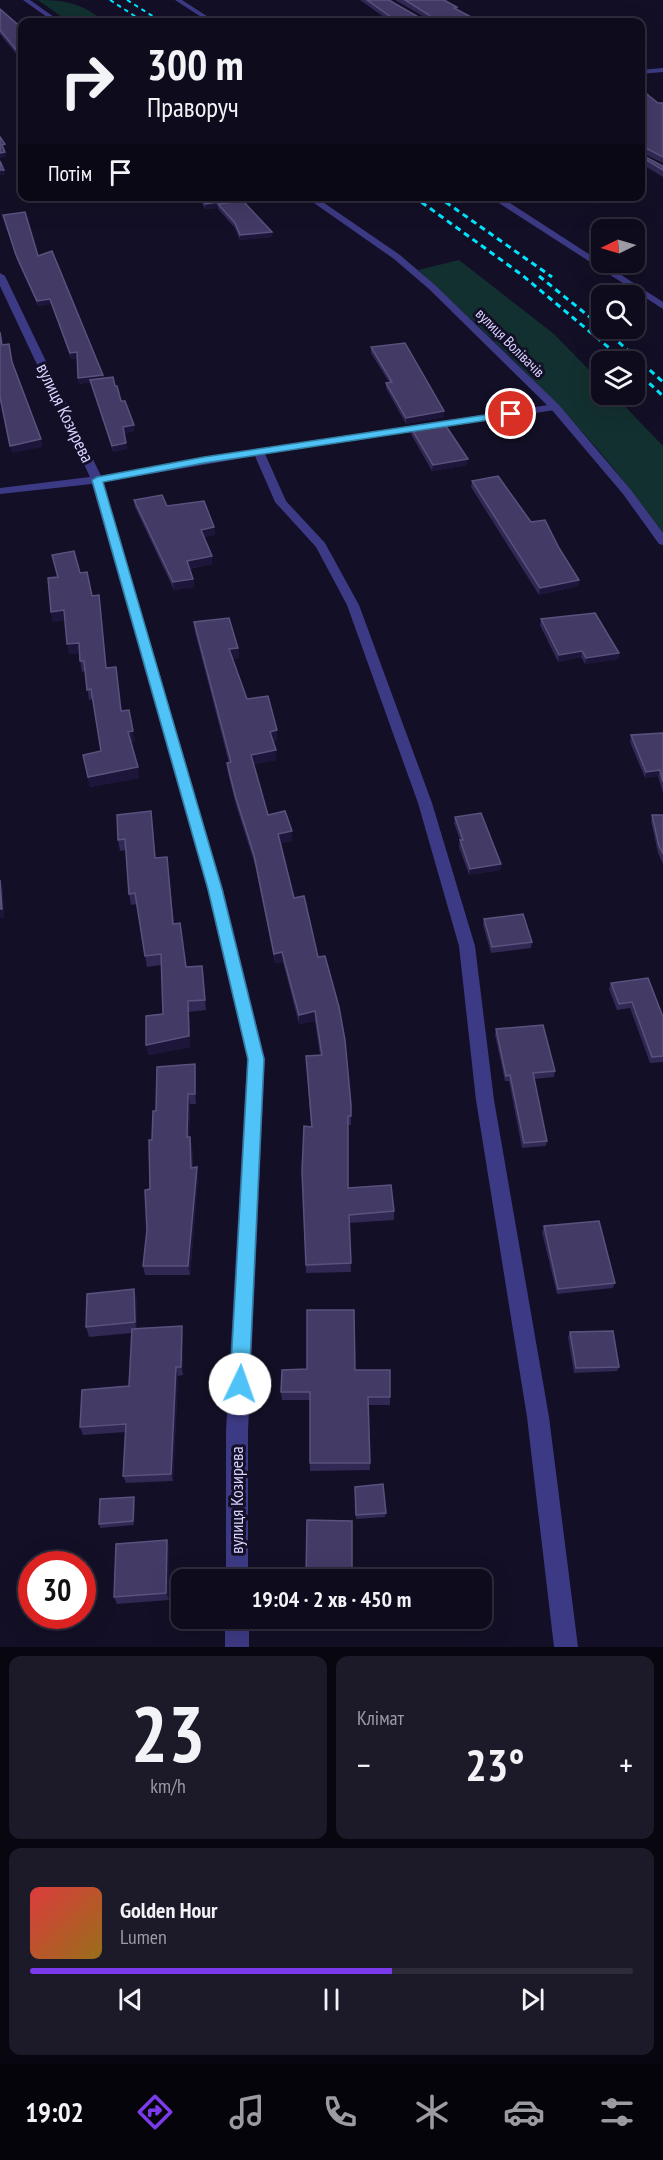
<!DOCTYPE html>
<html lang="uk">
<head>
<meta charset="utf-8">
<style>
	:root { --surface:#0e0b1c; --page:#1c1929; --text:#f1f3f6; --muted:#9b9ba3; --line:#2e2b3b; --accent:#7c3aed }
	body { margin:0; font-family:"PT Sans Narrow",sans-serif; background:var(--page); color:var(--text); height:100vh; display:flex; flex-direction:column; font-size:22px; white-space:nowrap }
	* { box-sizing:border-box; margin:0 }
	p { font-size:20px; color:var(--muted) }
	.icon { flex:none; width:33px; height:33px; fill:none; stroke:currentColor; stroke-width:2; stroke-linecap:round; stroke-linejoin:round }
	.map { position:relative; height:1647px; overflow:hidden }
	.side { display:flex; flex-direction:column; gap:9px; padding:9px; background:#08060f; flex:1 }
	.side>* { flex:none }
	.hud { position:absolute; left:18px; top:18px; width:627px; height:183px; border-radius:12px; box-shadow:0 6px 24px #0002,0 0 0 2px var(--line); background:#0e0b1c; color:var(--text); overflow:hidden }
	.needle { width:39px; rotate:265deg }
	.tools { position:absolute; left:591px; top:219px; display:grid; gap:12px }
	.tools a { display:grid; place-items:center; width:54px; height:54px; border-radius:12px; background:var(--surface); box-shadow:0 6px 24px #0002,0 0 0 2px var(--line); font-size:30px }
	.speed { position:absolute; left:18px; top:1551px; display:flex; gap:12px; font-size:30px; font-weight:700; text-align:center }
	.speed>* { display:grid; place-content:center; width:78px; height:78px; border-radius:50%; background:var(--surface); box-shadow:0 6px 24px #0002,0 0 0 2px var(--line); line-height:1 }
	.speed .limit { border:9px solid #d22; background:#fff; color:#111 }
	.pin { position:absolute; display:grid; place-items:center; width:51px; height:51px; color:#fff; margin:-26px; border:3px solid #fff; border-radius:50%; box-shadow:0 2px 6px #0007 }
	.me { position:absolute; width:66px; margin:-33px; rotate:3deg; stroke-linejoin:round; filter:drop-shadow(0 0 4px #0008) }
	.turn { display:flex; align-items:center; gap:21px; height:126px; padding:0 30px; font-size:27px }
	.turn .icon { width:78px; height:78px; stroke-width:2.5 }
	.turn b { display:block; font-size:42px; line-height:51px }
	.then { display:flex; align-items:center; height:57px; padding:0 30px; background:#0003; gap:12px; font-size:22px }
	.big { font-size:45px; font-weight:700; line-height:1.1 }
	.side .widget { flex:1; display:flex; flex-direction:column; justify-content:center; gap:9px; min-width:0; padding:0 21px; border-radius:12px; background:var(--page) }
	.side .dial { align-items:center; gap:0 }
	.dial b { font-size:78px; line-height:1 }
	.song { display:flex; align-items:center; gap:18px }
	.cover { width:72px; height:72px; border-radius:9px; background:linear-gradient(135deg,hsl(0 70% 55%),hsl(40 70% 35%)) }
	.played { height:6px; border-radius:3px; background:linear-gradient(90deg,var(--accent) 60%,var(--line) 60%) }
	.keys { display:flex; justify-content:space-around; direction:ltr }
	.heat { display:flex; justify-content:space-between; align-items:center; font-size:33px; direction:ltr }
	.side .tiles { flex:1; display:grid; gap:9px; grid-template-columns:1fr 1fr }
	.widget:last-child { grid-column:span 2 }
	.trip { position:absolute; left:171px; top:1569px; width:321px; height:60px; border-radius:12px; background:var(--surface); box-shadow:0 6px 24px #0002,0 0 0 2px var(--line); font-weight:700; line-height:60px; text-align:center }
	.tab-bar { display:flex; height:96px; justify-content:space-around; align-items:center; background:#06040b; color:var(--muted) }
	.tab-bar .icon { width:42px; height:42px }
	.tab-bar .current { color:var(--accent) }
	.tab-bar b { font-size:27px; color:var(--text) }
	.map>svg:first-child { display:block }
	.green { fill:#12302f }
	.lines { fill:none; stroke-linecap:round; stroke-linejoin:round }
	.service { fill:#3d3a85; fill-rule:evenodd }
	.minor { fill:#3d3a85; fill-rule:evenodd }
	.tertiary { fill:#3d3a85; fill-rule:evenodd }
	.rail-far1 { stroke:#00e5ff; stroke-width:2; stroke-dasharray:4.5 4; stroke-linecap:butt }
	.rail { stroke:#00e5ff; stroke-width:3; stroke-dasharray:6 4.5; stroke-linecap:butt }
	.wall { fill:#312854 }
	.shaded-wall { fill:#1d163a }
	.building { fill:#433a66; stroke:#5a527e; stroke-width:1.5 }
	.route { fill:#4fc3f7; stroke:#337fa1; stroke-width:1.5 }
	.labels { text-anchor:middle; stroke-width:6; stroke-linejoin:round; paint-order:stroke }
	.far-street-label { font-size:15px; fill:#d9d4ff; stroke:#130f26 }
	.street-label { font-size:18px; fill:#d9d4ff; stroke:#130f26 }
</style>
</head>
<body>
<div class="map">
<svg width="663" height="1647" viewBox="0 0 663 1647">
	<rect width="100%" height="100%" fill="#130f26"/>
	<path class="green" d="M38,0C63,0 85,3 103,22H69Z
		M459,260L554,334L601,382L602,394L614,395L663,446V535C596,434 506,352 418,270Z"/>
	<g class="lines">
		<path class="service" d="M663,68V72L640,74V70Z"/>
		<path class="minor" d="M175,0H182L216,22H209Z
			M0,273L5,276L101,476L204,457L555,404L560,407L555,410L265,454L286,501L325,543L359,605L432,803L475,946L494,1100L549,1417L578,1647H554L527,1417L476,1100L459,946L418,803L347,605L316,547L275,502L255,456L103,482L223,889L265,1059L248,1431V1580H226V1431L247,1059L207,889L92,484L0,494V488L90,477L0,286Z
			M225,1618H249V1647H225Z"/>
		<path class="tertiary" d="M23,0H30L61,22H54Z
			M304,196H314L400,255L435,285L559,405L631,490L663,533V545L659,544L623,494L551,409L429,289L394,259Z
			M488,196H499L663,302V309Z"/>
		<path class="rail-far1" d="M110,0L144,22
			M127,0L162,22"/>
		<path class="rail" d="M413,196L522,275L626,362
			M437,196L552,277
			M539,276L602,327
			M603,328L663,382
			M634,369L663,396"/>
	</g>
	<path class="wall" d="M360,0H389L420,18H426L395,0H444L457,7V10L471,22H391Z
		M0,9L22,28V61L0,34Z
		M640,91L658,103H663V163L640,152Z
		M640,154L663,166V177L640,163Z
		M198,196H226L229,203L272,232V237L240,240L235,228L218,209V208L205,209Z
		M3,215L38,256L103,375L104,378L115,386L134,431L124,433L127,449L113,452L91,382L79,384L77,358L71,359L51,304L38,306L17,260Z
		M371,347L444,411V417L406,424L386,388V383L389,382L371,353Z
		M411,428L467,465L432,471L411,434Z
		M472,481L531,522L559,548L579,580L578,586L539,595L471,487Z
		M134,500L167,506L214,527L215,535L204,537L212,556V564L189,569L193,579L194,587L174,590L135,507Z
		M52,555L80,573L92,596L99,595L106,668L122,711L135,741L131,742L139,778L90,787L83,755L101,751L93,699L89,700L85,671L82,672L79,653L69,654L65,620L53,622L51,612L57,577Z
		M541,619L619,653L618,659L585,664L581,657L558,662L540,625Z
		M194,622L238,648L239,658L232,659L247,699L277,730V740L273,741L276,760L254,764L268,815L292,831V841L281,843L294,898L351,1105V1125H348V1188L394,1211V1220L349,1223L351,1272L306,1273L302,1171L311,1127L306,1056L320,1055L315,1021L299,1024L283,962L275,963L255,865L236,805L228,773L227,763H229L195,632Z
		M663,733V793L658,776L645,778L630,742L631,735Z
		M652,815H663V864L658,853L651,821Z
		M455,817L501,864L500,870L469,875L459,847L460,840L454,823Z
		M152,823L155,858L167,857L174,924L186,967L202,966L206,1010L189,1012L190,1047L148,1055L163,1014L161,965L147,967L137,904L131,905L129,894L126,850L120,851L118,840Z
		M484,919L532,942L531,948L491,953L483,925Z
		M611,983L663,1017V1062L650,1063L630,1008L617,1010L609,989Z
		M496,1029L555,1071L554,1077L534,1079L547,1141L546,1146L522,1148L509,1081H505L495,1035Z
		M196,1074V1104H190L189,1137H190L192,1146L193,1168L198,1177L190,1275H145L143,1266L147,1230L152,1140Z
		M544,1226L615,1283L613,1288L557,1294L542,1232Z
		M137,1299V1328L182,1326L183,1335V1375L178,1376L173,1481L126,1483L123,1476L126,1432L83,1435L80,1427L129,1386L132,1333L89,1337L86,1327Z
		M570,1332L619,1367L617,1371L574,1373L568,1337Z
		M355,1370L390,1397V1405H368L370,1470L310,1471V1400H282L281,1392Z
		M355,1491L386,1513L385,1517L356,1519Z
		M135,1501L134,1525L100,1528L99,1524Z
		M307,1520L352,1521V1580H306Z
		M167,1540L169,1548V1600L117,1604L114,1597Z
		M373,1618L409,1627L408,1631H373Z"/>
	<path class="shaded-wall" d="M471,17V22H442Z
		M5,152L6,157L0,158V153Z
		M0,170H4L5,175H0Z
		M229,201V206L218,204V208L205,209V204Z
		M272,232V237L240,240V235Z
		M50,299L51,304L38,306L37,301Z
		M77,352L78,358L71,359L70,353Z
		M103,375L104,380H90L91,382L79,384L78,378Z
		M444,411V417L406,424V418Z
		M134,425V431L124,433L123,427Z
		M41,439L43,447L12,453L10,446Z
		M126,443L127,449L113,452L112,446Z
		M468,459L467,465L432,471L433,465Z
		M214,527L215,535L201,538V530Z
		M212,556V564L187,569V561Z
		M193,579L194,587L174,590L173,582Z
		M579,580L578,586L539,595L540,588Z
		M99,595L101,605L107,678L106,668Z
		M64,610L66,620L53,622L51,612Z
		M79,643L80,653L69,654L67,644Z
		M238,648L239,658L230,659L229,649Z
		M582,651L581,657L558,662L559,655Z
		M619,653L618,659L585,664L586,658Z
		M277,730V740L270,742V732Z
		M133,731L135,741L130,742L128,732Z
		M276,750V760L252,765L251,755Z
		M138,767L139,778L90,787L88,777Z
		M660,770L658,776L645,778L646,772Z
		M292,831V841L279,844L278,834Z
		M501,864L500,870L469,875L470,869Z
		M1,880L3,889L4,918H0Z
		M282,952L283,962L275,963L274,954Z
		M188,1001L189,1012L190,1047L148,1055L146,1045Z
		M315,1011V1021L299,1024V1015Z
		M195,1064L196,1074V1104L195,1094Z
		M188,1094L190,1104L188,1147L187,1137Z
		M190,1137L192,1146L193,1178L191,1168Z
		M197,1167L198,1177L190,1275L188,1266Z
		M134,1289L137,1299V1332L135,1322Z
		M182,1326L183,1335V1375L181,1367Z
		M176,1367L178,1376L173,1481L171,1474Z
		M134,1497L135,1501L134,1525L133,1521Z
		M167,1540L169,1548V1600L166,1593Z"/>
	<path class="building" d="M367,0H389L420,18H430L429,15L405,0H444L457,7L454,8L471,17L442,22H398Z
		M0,9L22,28V57L0,30Z
		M640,91H643L658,103H663V157L640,145Z
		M0,137L5,144L2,145L5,152L0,153Z
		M640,154L663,166V170L640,156Z
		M0,161L4,170H0Z
		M201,196H226L229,201L205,204Z
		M243,201L272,232L240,235L235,223L218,204Z
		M25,212L38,256L52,251L103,375L78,378L77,352L70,353L50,299L37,301L16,255L3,215Z
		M0,332L2,345L9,344L12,362L41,439L10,446L0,397Z
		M405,343L444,411L406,418L386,383L392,382L371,347Z
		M113,377L115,386H117L121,401H125L134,425L123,427L126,443L112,446L90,380Z
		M444,423L468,459L433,465L411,428Z
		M498,476L531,522L545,520L559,548L579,580L540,588L472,481Z
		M162,495L167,506L204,501L214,527L201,530L212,556L187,561L193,579L173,582L134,500Z
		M74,551L80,573L87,572L92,596L99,595L106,668L116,667L121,711L129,710L133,731L128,732L138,767L88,777L83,755L101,751L91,689L87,690L84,661H80L79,643L67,644L64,610L51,612L48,578L58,577L52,555Z
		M595,613L619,653L586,658L582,651L559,655L541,619Z
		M229,618L238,648L229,649L247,699L268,696L277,730L270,732L276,750L251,755L268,815L285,811L292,831L278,834L294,898L304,896L318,957L325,956L339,1007L345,1040L351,1105V1116H348V1188L391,1185L394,1211L349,1215L351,1263L306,1265L302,1171L304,1126L312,1127L306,1056L322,1055L315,1011L299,1015L282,952L274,954L254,855L235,795L227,763L231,762L194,622Z
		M663,733V782L660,770L646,772L631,735Z
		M151,811L155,858L167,857L173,924L180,923L186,967L202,966L205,1000L188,1001L189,1036L146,1045V1016L163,1014L161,954L145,956L135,893L129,894L125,839L118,840L117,815Z
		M481,813L501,864L470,869L460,840H463L455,817Z
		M652,815H663V854L659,846Z
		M0,880L2,909H0Z
		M523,914L532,942L492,947L484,919Z
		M648,978L663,1017V1056L652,1057L632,1002L619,1004L611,983Z
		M543,1025L555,1071L533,1073L547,1141L524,1143L510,1075L506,1076L496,1029Z
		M195,1064V1094H188L187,1137H190L191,1168L197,1167L188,1266H143L147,1230L145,1190L150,1189L149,1140H152L153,1111H156L157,1067Z
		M599,1221L615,1283L558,1289L544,1226Z
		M134,1289L135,1322L86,1327L87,1294Z
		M307,1310H354L355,1370H390V1397H368L370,1463H310V1392H281L282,1370L307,1369Z
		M182,1326L181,1367H176L171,1474L123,1476L126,1424L80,1427L82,1390L129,1386L132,1329Z
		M613,1331L619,1367L576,1368L570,1332Z
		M383,1484L386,1513L356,1515L355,1487Z
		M134,1497L133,1521L99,1524L100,1499Z
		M307,1520L352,1521V1579L306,1578Z
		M167,1540L166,1593L114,1597L116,1544Z
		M373,1618H409V1627H373Z"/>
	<path class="route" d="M511,411L516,414L515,416L204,463L103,482L222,889L264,1059L249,1384L246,1391L240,1394L233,1391L230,1384L248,1059L208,889L92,480L97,477L204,457Z"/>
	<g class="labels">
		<g class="far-street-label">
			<text transform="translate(510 343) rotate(45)" y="5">вулиця Волівачів</text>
		</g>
		<g class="street-label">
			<text transform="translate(65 413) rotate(64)" y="6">вулиця Козирева</text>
			<text transform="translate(237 1500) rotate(-90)" y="6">вулиця Козирева</text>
		</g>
	</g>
</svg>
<div class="tools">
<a><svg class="needle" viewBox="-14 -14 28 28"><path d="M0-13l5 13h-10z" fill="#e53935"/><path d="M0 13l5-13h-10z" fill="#9b9ba3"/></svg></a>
<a><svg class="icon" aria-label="search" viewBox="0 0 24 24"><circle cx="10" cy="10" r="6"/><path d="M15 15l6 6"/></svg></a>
<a><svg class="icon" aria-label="layers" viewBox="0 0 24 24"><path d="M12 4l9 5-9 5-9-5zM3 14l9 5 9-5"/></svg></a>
</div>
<div class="speed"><div class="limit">30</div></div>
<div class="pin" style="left:511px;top:414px;background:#d93025"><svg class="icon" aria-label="arrive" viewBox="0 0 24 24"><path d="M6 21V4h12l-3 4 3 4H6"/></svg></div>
<svg class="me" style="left:240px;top:1384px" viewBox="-20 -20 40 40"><circle r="19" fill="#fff"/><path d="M0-13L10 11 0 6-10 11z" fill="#4fc3f7"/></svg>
<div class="trip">19:04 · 2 хв · 450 m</div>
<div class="hud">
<div class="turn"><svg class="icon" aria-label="right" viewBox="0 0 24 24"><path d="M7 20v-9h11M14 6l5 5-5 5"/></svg><div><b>300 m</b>Праворуч</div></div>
<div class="then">Потім<svg class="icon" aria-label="arrive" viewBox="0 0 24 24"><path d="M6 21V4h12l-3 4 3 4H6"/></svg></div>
</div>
</div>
<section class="side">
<div class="tiles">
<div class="widget dial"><b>23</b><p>km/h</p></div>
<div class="widget"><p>Клімат</p>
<div class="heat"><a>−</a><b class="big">23°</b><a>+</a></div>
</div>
<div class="widget">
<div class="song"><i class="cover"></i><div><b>Golden Hour</b><p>Lumen</p></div></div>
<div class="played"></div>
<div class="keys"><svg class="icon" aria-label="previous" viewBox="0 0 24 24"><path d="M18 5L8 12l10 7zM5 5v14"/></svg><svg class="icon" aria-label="pause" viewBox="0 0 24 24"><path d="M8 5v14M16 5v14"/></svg><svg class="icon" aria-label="next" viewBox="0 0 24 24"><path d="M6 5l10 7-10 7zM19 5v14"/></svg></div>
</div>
</div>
</section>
<nav class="tab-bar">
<b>19:02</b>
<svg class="icon current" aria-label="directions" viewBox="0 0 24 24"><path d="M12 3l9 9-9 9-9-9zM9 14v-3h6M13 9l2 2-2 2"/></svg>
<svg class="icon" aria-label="music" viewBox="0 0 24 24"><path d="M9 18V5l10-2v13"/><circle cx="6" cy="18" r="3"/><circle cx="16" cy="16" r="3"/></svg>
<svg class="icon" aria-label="phone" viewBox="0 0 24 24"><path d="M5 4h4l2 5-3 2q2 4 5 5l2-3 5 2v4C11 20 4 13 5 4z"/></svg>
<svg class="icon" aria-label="climate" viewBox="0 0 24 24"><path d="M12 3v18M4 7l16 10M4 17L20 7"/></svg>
<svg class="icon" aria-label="car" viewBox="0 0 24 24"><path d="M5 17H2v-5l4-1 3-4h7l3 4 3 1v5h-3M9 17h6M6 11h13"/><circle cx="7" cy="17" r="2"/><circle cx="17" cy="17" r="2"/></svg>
<svg class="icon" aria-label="filters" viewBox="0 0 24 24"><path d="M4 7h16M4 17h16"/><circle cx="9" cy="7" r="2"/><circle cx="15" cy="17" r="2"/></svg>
</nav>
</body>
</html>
